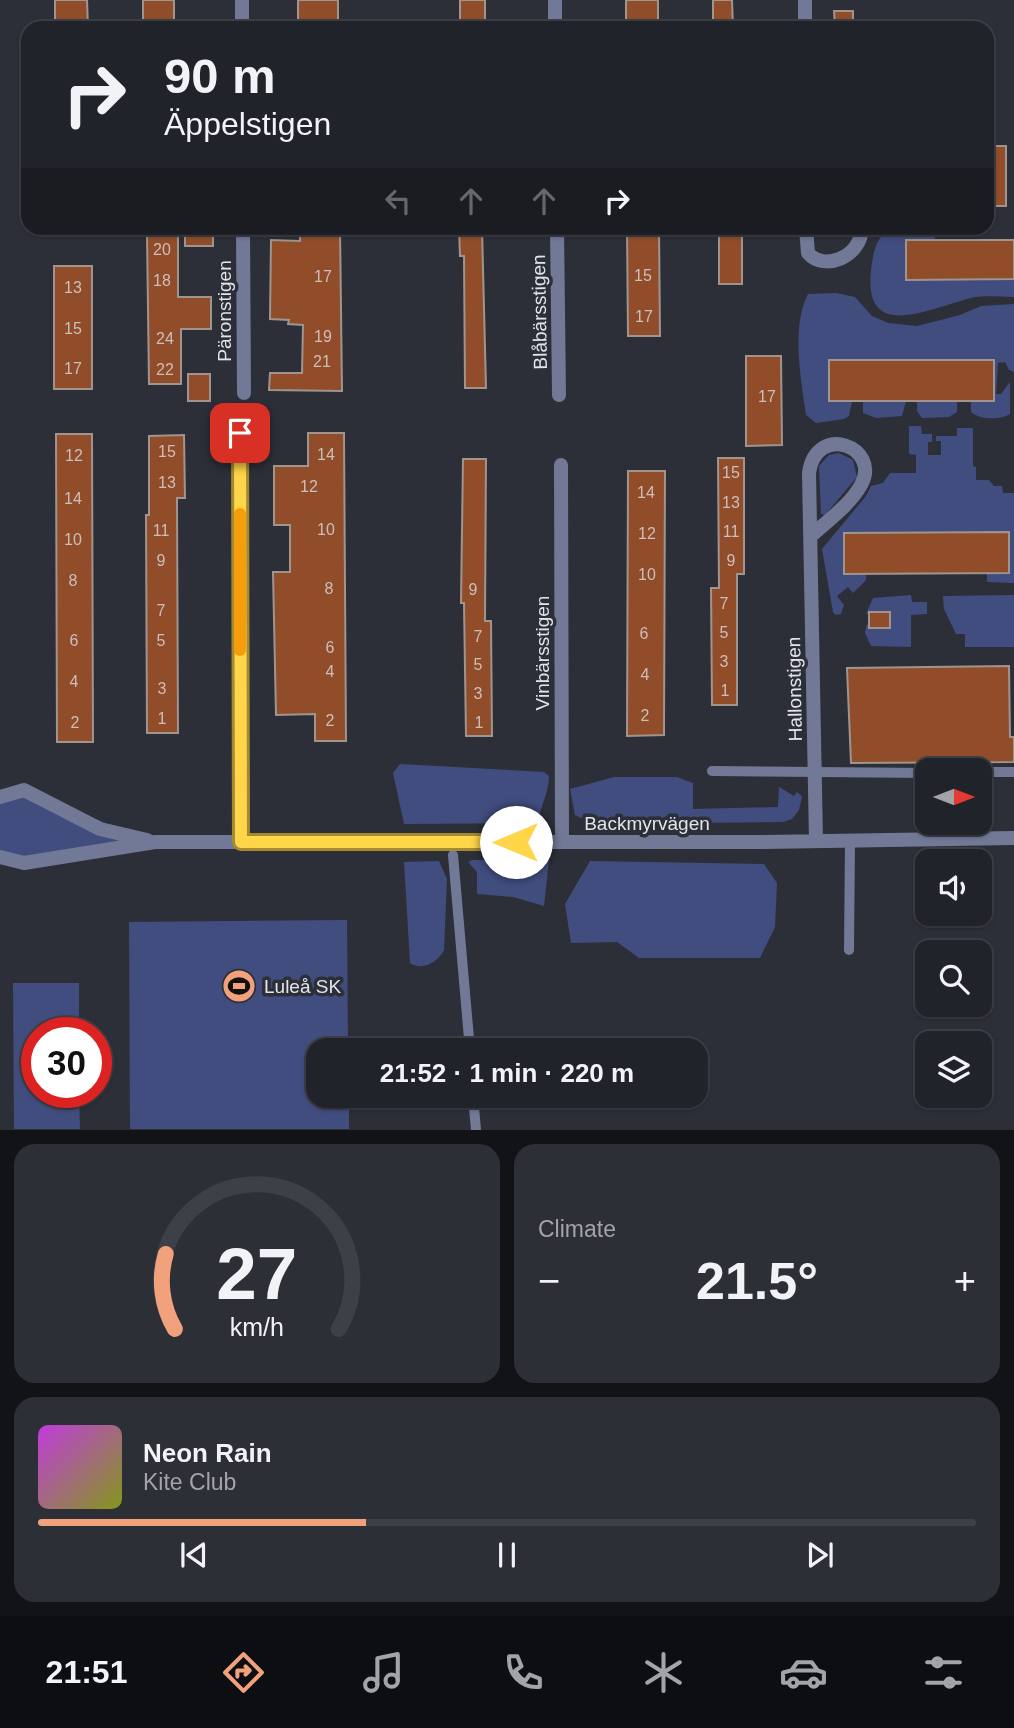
<!DOCTYPE html>
<html lang="en">
<head>
<meta charset="utf-8">
<style>
	:root { --surface:#21232a; --page:#2d2f36; --text:#f1f3f6; --muted:#a2a4a8; --line:#3e4047; --accent:#f1a17b }
	body { margin:0; font-family:Arial,sans-serif; background:var(--page); color:var(--text); height:100vh; display:flex; flex-direction:column; font-size:26px; white-space:nowrap }
	* { box-sizing:border-box; margin:0 }
	p { font-size:23px; color:var(--muted) }
	.icon { flex:none; width:38px; height:38px; fill:none; stroke:currentColor; stroke-width:2; stroke-linecap:round; stroke-linejoin:round }
	.map { position:relative; height:1130px; overflow:hidden }
	.panel { display:flex; flex-direction:column; gap:14px; padding:14px; background:#121317; flex:1 }
	.panel>* { flex:none }
	.guide { position:absolute; left:21px; top:21px; width:973px; height:214px; border-radius:21px; box-shadow:0 2px 5px #0004,0 0 0 2px var(--line); background:#21232a; color:var(--text); overflow:hidden }
	.needle { width:46px; rotate:90deg }
	.buttons { position:absolute; left:915px; top:758px; display:grid; gap:14px }
	.buttons a { display:grid; place-items:center; width:77px; height:77px; border-radius:14px; background:var(--surface); box-shadow:0 2px 5px #0004,0 0 0 2px var(--line); font-size:35px }
	.speed { position:absolute; left:21px; top:1017px; display:flex; gap:14px; font-size:35px; font-weight:700; text-align:center }
	.speed>* { display:grid; place-content:center; width:91px; height:91px; border-radius:50%; background:var(--surface); box-shadow:0 2px 5px #0004,0 0 0 2px var(--line); line-height:1 }
	.speed .limit { border:10px solid #d22; background:#fff; color:#111 }
	.pin { position:absolute; display:grid; place-items:center; width:60px; height:60px; color:#fff; margin:-30px; border-radius:14px; box-shadow:0 4px 10px #0006 }
	.me { position:absolute; width:77px; margin:-38px; rotate:270deg; stroke-linejoin:round; filter:drop-shadow(0 0 5px #0008) }
	.turn { display:flex; align-items:center; gap:24px; height:147px; padding:0 28px; font-size:32px }
	.turn .icon { width:91px; height:91px; stroke-width:2.5 }
	.turn b { display:block; font-size:49px; line-height:60px }
	.lanes { display:flex; align-items:center; height:66px; padding:0 28px; background:#0003; justify-content:center; gap:35px; direction:ltr }
	.lanes .off { opacity:.35 }
	.big { font-size:52px; font-weight:700; line-height:1.1 }
	.panel .widget { flex:1; display:flex; flex-direction:column; justify-content:center; gap:10px; min-width:0; padding:0 24px; border-radius:21px; background:var(--page) }
	.panel .dial { align-items:center; gap:0 }
	.dial svg { height:182px; overflow:visible; fill:none; stroke:var(--line); stroke-width:7; stroke-linecap:round; text-anchor:middle }
	.dial text { fill:var(--text); stroke:none }
	.song { display:flex; align-items:center; gap:21px }
	.cover { width:84px; height:84px; border-radius:10px; background:linear-gradient(135deg,hsl(290 70% 55%),hsl(70 70% 35%)) }
	.played { height:7px; border-radius:4px; background:linear-gradient(90deg,var(--accent) 35%,var(--line) 35%) }
	.keys { display:flex; justify-content:space-around; direction:ltr }
	.heat { display:flex; justify-content:space-between; align-items:center; font-size:38px; direction:ltr }
	.panel .tiles { flex:1; display:grid; gap:14px; grid-template-columns:1fr 1fr }
	.widget:last-child { grid-column:span 2 }
	.trip { position:absolute; left:306px; top:1038px; width:402px; height:70px; border-radius:21px; background:var(--surface); box-shadow:0 2px 5px #0004,0 0 0 2px var(--line); font-weight:700; line-height:70px; text-align:center }
	.dock { display:flex; height:112px; justify-content:space-around; align-items:center; background:#0d0e11; color:var(--muted) }
	.dock .icon { width:49px; height:49px }
	.dock .on { color:var(--accent) }
	.dock b { font-size:32px; color:var(--text) }
	.map>svg:first-child { display:block }
	.green { fill:#424d7f }
	.building { fill:#914d2a; stroke:#a0948e; stroke-width:2 }
	.lines { fill:none; stroke-linecap:round; stroke-linejoin:round }
	.lane { stroke:#717997; stroke-width:10 }
	.street { stroke:#717997; stroke-width:14 }
	.route-casing { stroke:#a68a30; stroke-width:18 }
	.route { stroke:#ffd54a; stroke-width:12 }
	.slow { stroke:#f59e0b; stroke-width:12 }
	.labels { text-anchor:middle; stroke-width:7; stroke-linejoin:round; paint-order:stroke }
	.number-label { font-size:16px; fill:#cebeba }
	.street-label { font-size:19px; fill:#e2e4ea; stroke:#2c2f38 }
	.poi-label { font-size:19px; fill:#e2e4ea; stroke:#2c2f38; text-anchor:start }
</style>
</head>
<body>
<div class="map">
<svg width="1014" height="1130" viewBox="0 0 1014 1130">
	<rect width="100%" height="100%" fill="#2c2f38"/>
	<path class="green" d="M892,228H934L935,240H906L907,280L1014,279V297C1000,297 985,295 971,298C927,309 859,345 872,263C874,248 878,235 892,228Z
		M836,293L855,297L872,316L888,323L917,326L960,315L981,306L1014,304V372L1009,370L1005,362L998,363L996,394H1001L1010,382V414C1001,420 979,420 971,412V401H994V360H829V401H852L849,416L844,419L816,423L806,415C801,379 791,327 808,294Z
		M863,401H906L902,416L876,418L863,413Z
		M917,401H957V412L949,417L922,418L917,411Z
		M909,426H921L922,434H932V442H928V455H941V441H936V436H957V428H973V466L976,467V480H989L994,486H1002L1003,493H1014V583L987,582V574L1009,573V532L845,533L844,574H866V580L853,593L848,587L837,596L844,605L841,614L836,615L833,612L822,549L866,496L871,486L883,483L890,473H916V455L909,454Z
		M839,453L853,460L857,477L825,515L821,514L819,466L829,455Z
		M911,595L912,602H927V614L911,615V647L871,646L865,633L867,623L869,628H890L889,612L866,614L873,598Z
		M1014,595V647H965V634H956L944,609L943,596Z
		M400,764L544,772L549,776C549,792 540,807 538,823L404,824L393,773Z
		M614,777H677L693,783V809L778,807L779,787L794,796L797,792L802,796L799,810L792,819L783,822L593,824L575,815L570,789Z
		M28,791L151,842L24,865L0,859V796Z
		M472,860H549L544,906L513,897L477,894V872L468,862Z
		M439,861L447,879L444,950C437,963 422,971 410,963L404,862Z
		M590,861L764,864L777,883L775,927L760,958H639L617,942L571,943L565,904Z
		M347,920L348,1050H318V1096H349V1129H130L129,922Z
		M13,983H79V1032H37V1092H79L80,1129H14Z"/>
	<path class="building" d="M55,0H87L88,28H55Z
		M143,0H174V28H143Z
		M298,0H338V28H298Z
		M460,0H485V28H460Z
		M626,0H658V28H626Z
		M713,0H732L733,28H713Z
		M834,11H853V28H835Z
		M987,146H1006V206H987Z
		M185,228H213V246H185Z
		M300,228H340L342,391L269,390L270,373H302L303,325L288,324L289,320L270,319L271,240L300,241Z
		M459,228H482L486,388H465L464,256H460Z
		M627,228H659L660,336H628Z
		M719,228H742V284H719Z
		M147,234H178V297H211V329H181V384H149Z
		M906,240H1014V279L906,280Z
		M54,266H92V389H54Z
		M746,356H781L782,445L746,446Z
		M829,360H994V401H829Z
		M188,374H210V401H188Z
		M308,433H344L346,741H315V714L276,715L273,572H290V525H274V466H308Z
		M56,434H92L93,742H57Z
		M184,435L185,498H177L178,733H147L146,515H149V436Z
		M718,458H744V574H737V705H712L711,588H719Z
		M463,459H486L485,621H491L492,736H466L464,603H461Z
		M628,471H665L664,735L627,736Z
		M1009,532V573L844,574V533Z
		M869,612H890V628H869Z
		M1009,666L1010,737H1014V762L851,763L847,668Z"/>
	<g class="lines">
		<path class="lane" d="M712,771L928,773
			M980,772H1014
			M453,855L470,1050
			M849,950L850,840
			M473,1096L476,1130"/>
		<path class="street" d="M242,0V28
			M555,0V28
			M805,0V28
			M243,228L244,393
			M557,228L559,395
			M806,228L808,253C824,272 861,257 862,228
			M240,433L241,842
			M561,465L562,842
			M811,536C827,521 850,505 861,485C882,447 816,422 809,473L816,841
			M0,797L24,790L100,829L147,840
			M0,857L24,863L155,842H764L1014,838"/>
	</g>
	<g class="lines">
		<defs>
			<path id="route" d="M240,433L241,842H516"/>
		</defs>
		<use href="#route" class="route-casing"/>
		<use href="#route" class="route"/>
		<path class="slow" d="M240,514V650"/>
	</g>
	<defs>
		<symbol id="stadium-disc" viewBox="-11 -11 22 22"><circle r="9.5" fill="#f1a17b" stroke="#2c2f38"/><path d="M0-5a6.5 5 0 1 0 0 10a6.5 5 0 1 0 0-10ZM-3.5-1.8h7v3.6h-7Z" fill="#111"/></symbol>
	</defs>
	<g fill-rule="evenodd">
		<use href="#stadium-disc" x="220" y="967" width="38" height="38"/>
	</g>
	<g class="labels">
		<g class="number-label">
			<text x="162" y="255">20</text>
			<text x="643" y="281">15</text>
			<text x="323" y="282">17</text>
			<text x="162" y="286">18</text>
			<text x="73" y="293">13</text>
			<text x="644" y="322">17</text>
			<text x="73" y="334">15</text>
			<text x="323" y="342">19</text>
			<text x="165" y="344">24</text>
			<text x="322" y="367">21</text>
			<text x="73" y="374">17</text>
			<text x="165" y="375">22</text>
			<text x="767" y="402">17</text>
			<text x="167" y="457">15</text>
			<text x="326" y="460">14</text>
			<text x="74" y="461">12</text>
			<text x="731" y="478">15</text>
			<text x="167" y="488">13</text>
			<text x="309" y="492">12</text>
			<text x="646" y="498">14</text>
			<text x="73" y="504">14</text>
			<text x="731" y="508">13</text>
			<text x="326" y="535">10</text>
			<text x="161" y="536">11</text>
			<text x="731" y="537">11</text>
			<text x="647" y="539">12</text>
			<text x="73" y="545">10</text>
			<text x="161" y="566">9</text>
			<text x="731" y="566">9</text>
			<text x="647" y="580">10</text>
			<text x="73" y="586">8</text>
			<text x="329" y="594">8</text>
			<text x="473" y="595">9</text>
			<text x="724" y="609">7</text>
			<text x="161" y="616">7</text>
			<text x="724" y="638">5</text>
			<text x="644" y="639">6</text>
			<text x="478" y="642">7</text>
			<text x="74" y="646">6</text>
			<text x="161" y="646">5</text>
			<text x="330" y="653">6</text>
			<text x="724" y="667">3</text>
			<text x="478" y="670">5</text>
			<text x="330" y="677">4</text>
			<text x="645" y="680">4</text>
			<text x="74" y="687">4</text>
			<text x="162" y="694">3</text>
			<text x="725" y="696">1</text>
			<text x="478" y="699">3</text>
			<text x="645" y="721">2</text>
			<text x="162" y="724">1</text>
			<text x="330" y="726">2</text>
			<text x="75" y="728">2</text>
			<text x="479" y="728">1</text>
		</g>
		<g class="street-label">
			<text transform="translate(224 311) rotate(-90)" y="7">Päronstigen</text>
			<text transform="translate(539 312) rotate(-91)" y="7">Blåbärsstigen</text>
			<text transform="translate(542 653) rotate(-90)" y="7">Vinbärsstigen</text>
			<text transform="translate(794 689) rotate(-91)" y="7">Hallonstigen</text>
			<text x="647" y="830">Backmyrvägen</text>
		</g>
		<g class="poi-label">
			<text x="264" y="993">Luleå SK</text>
		</g>
	</g>
</svg>
<div class="buttons">
<a><svg class="needle" viewBox="-14 -14 28 28"><path d="M0-13l5 13h-10z" fill="#e53935"/><path d="M0 13l5-13h-10z" fill="#a2a4a8"/></svg></a>
<a><svg class="icon" aria-label="sound" viewBox="0 0 24 24"><path d="M4 9h4l5-4v14l-5-4H4zM17 9q2 3 0 6"/></svg></a>
<a><svg class="icon" aria-label="search" viewBox="0 0 24 24"><circle cx="10" cy="10" r="6"/><path d="M15 15l6 6"/></svg></a>
<a><svg class="icon" aria-label="layers" viewBox="0 0 24 24"><path d="M12 4l9 5-9 5-9-5zM3 14l9 5 9-5"/></svg></a>
</div>
<div class="speed"><div class="limit">30</div></div>
<div class="pin" style="left:240px;top:433px;background:#d93025"><svg class="icon" aria-label="arrive" viewBox="0 0 24 24"><path d="M6 21V4h12l-3 4 3 4H6"/></svg></div>
<svg class="me" style="left:516px;top:842px" viewBox="-20 -20 40 40"><circle r="19" fill="#fff"/><path d="M0-13L10 11 0 6-10 11z" fill="#ffd54a"/></svg>
<div class="trip">21:52 · 1 min · 220 m</div>
<div class="guide">
<div class="turn"><svg class="icon" aria-label="right" viewBox="0 0 24 24"><path d="M7 20v-9h11M14 6l5 5-5 5"/></svg><div><b>90 m</b>Äppelstigen</div></div>
<div class="lanes"><svg class="icon off" aria-label="left" viewBox="0 0 24 24"><path d="M17 20v-9H6M10 6l-5 5 5 5"/></svg><svg class="icon off" aria-label="ahead" viewBox="0 0 24 24"><path d="M12 20V5M6 11l6-6 6 6"/></svg><svg class="icon off" aria-label="ahead" viewBox="0 0 24 24"><path d="M12 20V5M6 11l6-6 6 6"/></svg><svg class="icon" aria-label="right" viewBox="0 0 24 24"><path d="M7 20v-9h11M14 6l5 5-5 5"/></svg></div>
</div>
</div>
<section class="panel">
<div class="tiles">
<div class="widget dial"><svg viewBox="0 0 100 80">
<path d="M14 69A42 42 0 1 1 86 69"/>
<path d="M14 69A42 42 0 0 1 10 36" stroke="#f1a17b"/>
<text x="50" y="56" font-size="32" font-weight="700">27</text>
<text x="50" y="72" font-size="11">km/h</text>
</svg></div>
<div class="widget"><p>Climate</p>
<div class="heat"><a>−</a><b class="big">21.5°</b><a>+</a></div>
</div>
<div class="widget">
<div class="song"><i class="cover"></i><div><b>Neon Rain</b><p>Kite Club</p></div></div>
<div class="played"></div>
<div class="keys"><svg class="icon" aria-label="previous" viewBox="0 0 24 24"><path d="M18 5L8 12l10 7zM5 5v14"/></svg><svg class="icon" aria-label="pause" viewBox="0 0 24 24"><path d="M8 5v14M16 5v14"/></svg><svg class="icon" aria-label="next" viewBox="0 0 24 24"><path d="M6 5l10 7-10 7zM19 5v14"/></svg></div>
</div>
</div>
</section>
<nav class="dock">
<b>21:51</b>
<svg class="icon on" aria-label="directions" viewBox="0 0 24 24"><path d="M12 3l9 9-9 9-9-9zM9 14v-3h6M13 9l2 2-2 2"/></svg>
<svg class="icon" aria-label="music" viewBox="0 0 24 24"><path d="M9 18V5l10-2v13"/><circle cx="6" cy="18" r="3"/><circle cx="16" cy="16" r="3"/></svg>
<svg class="icon" aria-label="phone" viewBox="0 0 24 24"><path d="M5 4h4l2 5-3 2q2 4 5 5l2-3 5 2v4C11 20 4 13 5 4z"/></svg>
<svg class="icon" aria-label="climate" viewBox="0 0 24 24"><path d="M12 3v18M4 7l16 10M4 17L20 7"/></svg>
<svg class="icon" aria-label="car" viewBox="0 0 24 24"><path d="M5 17H2v-5l4-1 3-4h7l3 4 3 1v5h-3M9 17h6M6 11h13"/><circle cx="7" cy="17" r="2"/><circle cx="17" cy="17" r="2"/></svg>
<svg class="icon" aria-label="filters" viewBox="0 0 24 24"><path d="M4 7h16M4 17h16"/><circle cx="9" cy="7" r="2"/><circle cx="15" cy="17" r="2"/></svg>
</nav>
</body>
</html>
